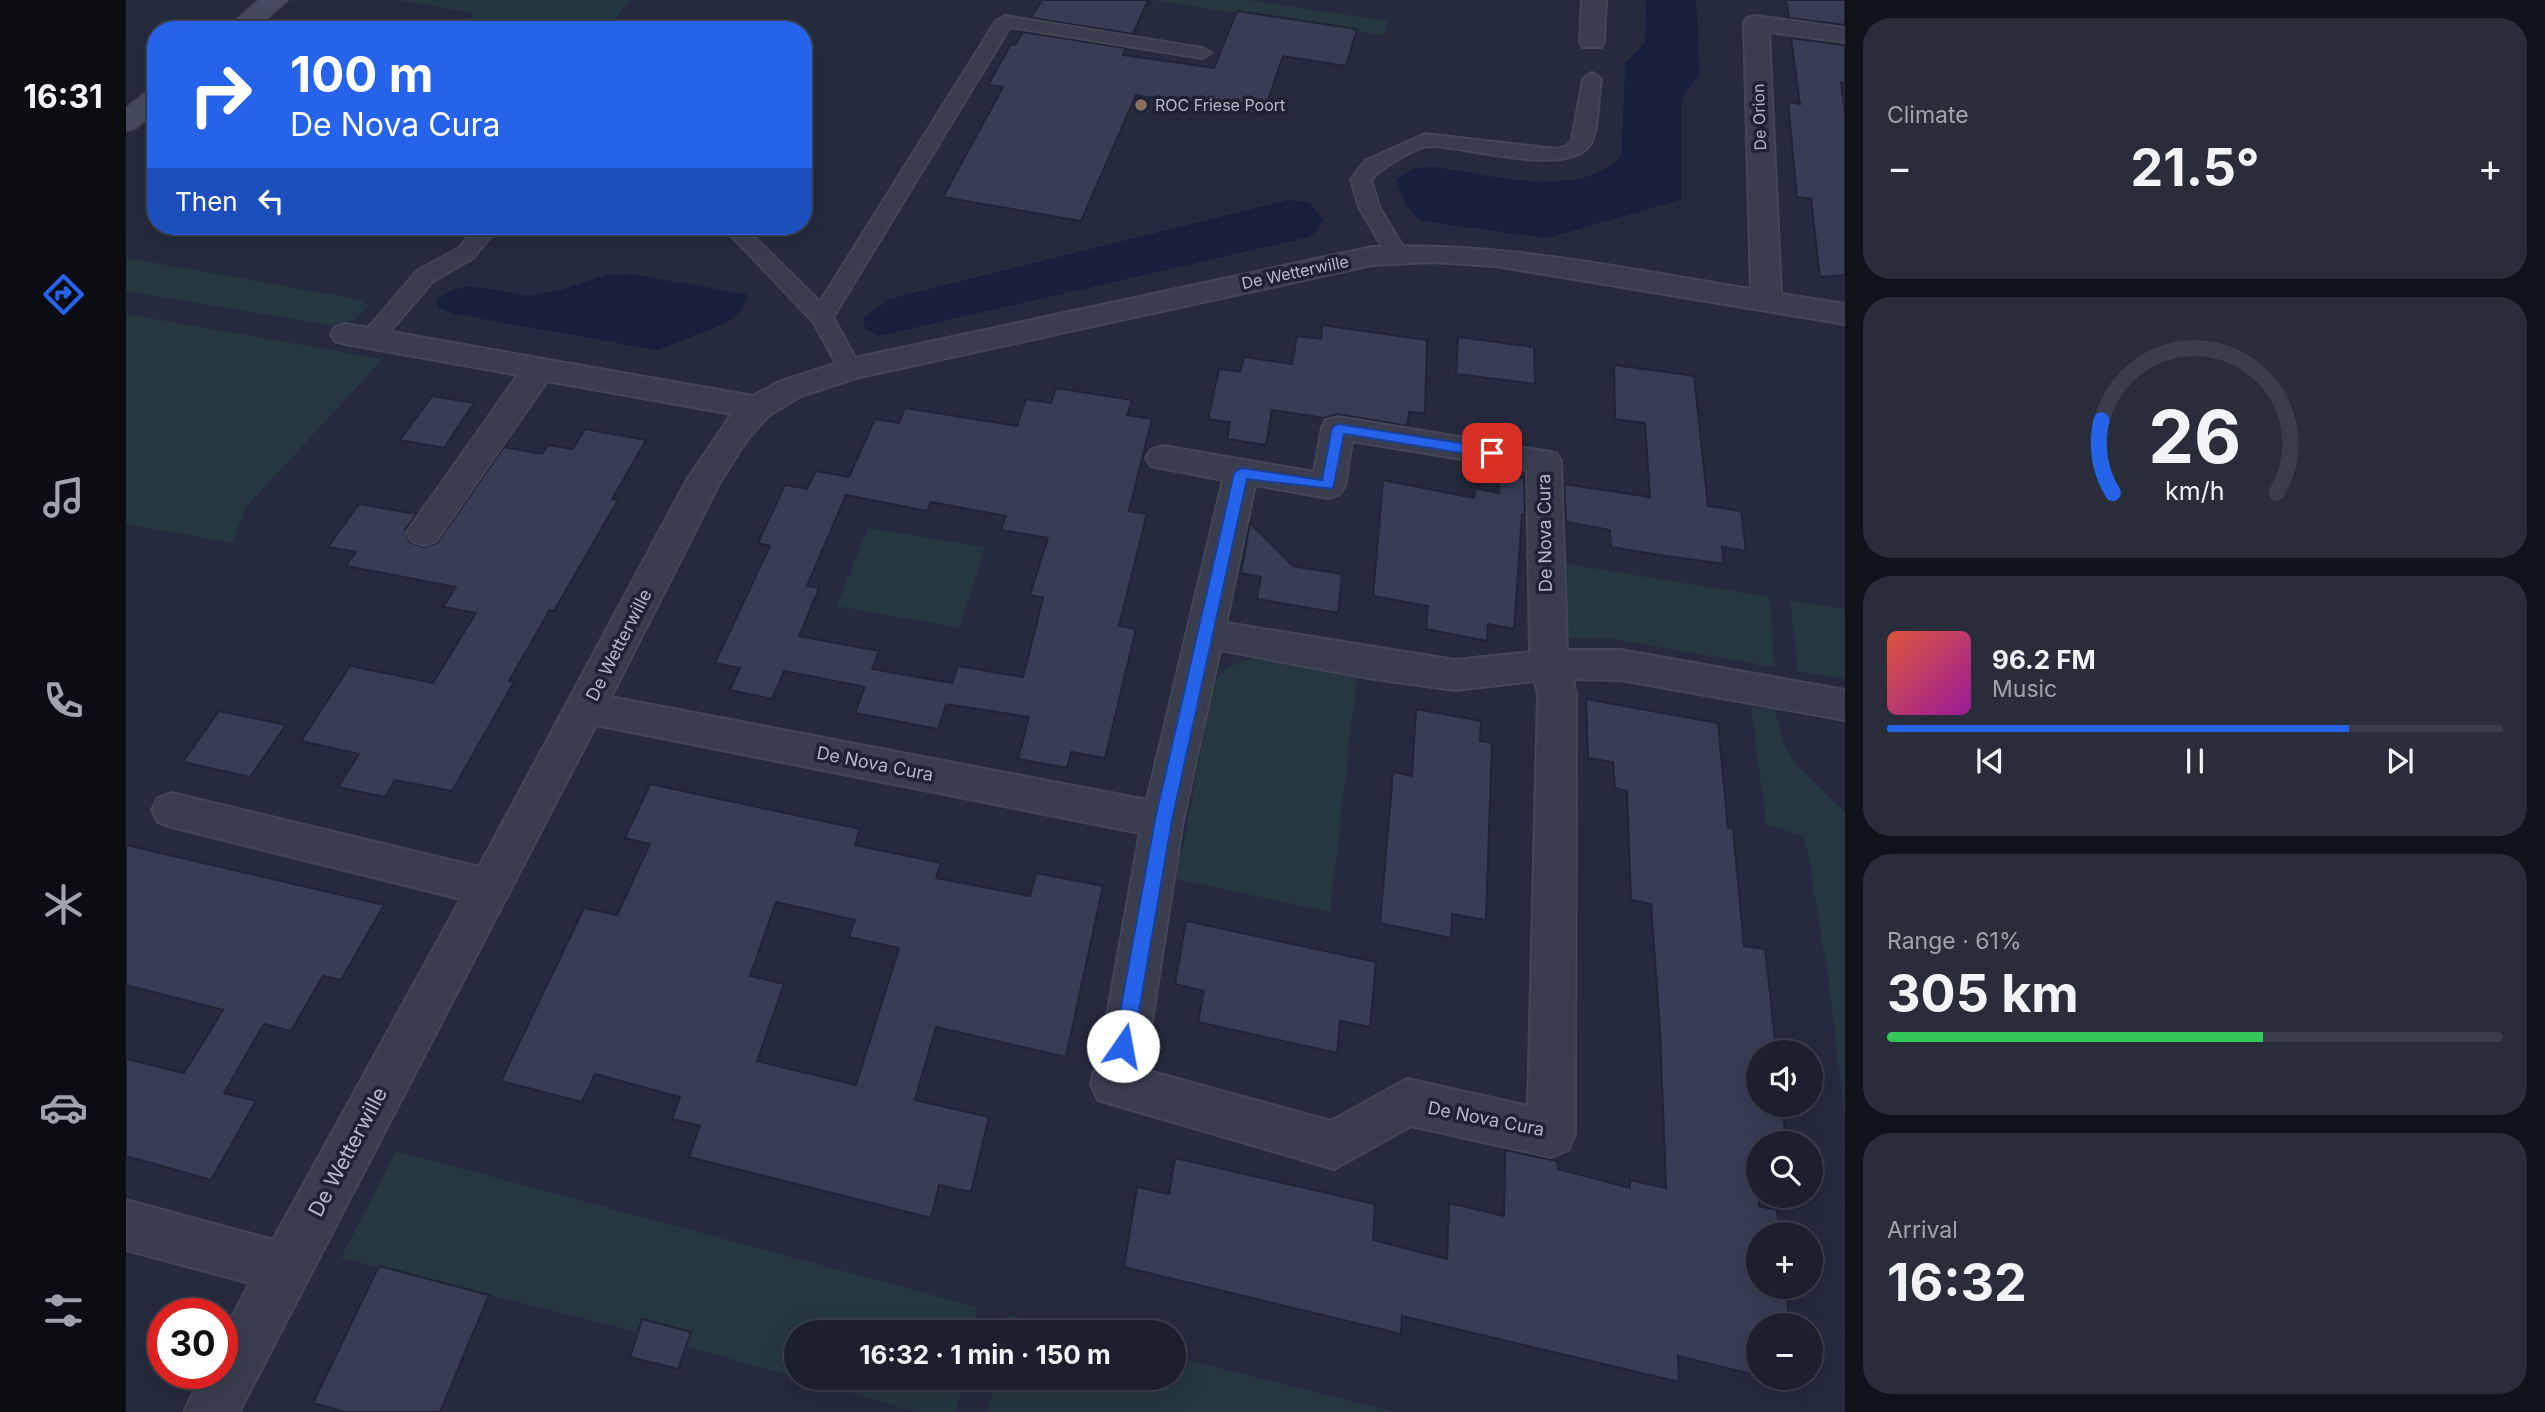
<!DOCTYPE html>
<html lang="en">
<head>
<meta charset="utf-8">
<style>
	:root { --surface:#1c202e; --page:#292d3a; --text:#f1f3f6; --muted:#a0a3aa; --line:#3a3e4a; --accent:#2563eb }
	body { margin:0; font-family:Inter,sans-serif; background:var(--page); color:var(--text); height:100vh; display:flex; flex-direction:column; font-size:26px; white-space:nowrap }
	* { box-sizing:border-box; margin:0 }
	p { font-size:23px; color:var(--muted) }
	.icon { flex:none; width:38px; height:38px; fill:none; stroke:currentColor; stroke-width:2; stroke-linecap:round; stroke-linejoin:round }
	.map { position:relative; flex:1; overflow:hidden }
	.sheet { display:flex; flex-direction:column; gap:18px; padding:18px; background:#0f1219; width:700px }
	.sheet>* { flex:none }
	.top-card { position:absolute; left:21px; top:21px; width:665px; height:214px; border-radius:28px; box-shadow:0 7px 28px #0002,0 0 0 2px var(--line); background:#2563eb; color:#fff; overflow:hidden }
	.buttons { position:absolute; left:1620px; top:1040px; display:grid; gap:14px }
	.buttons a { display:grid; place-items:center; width:77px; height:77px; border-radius:50%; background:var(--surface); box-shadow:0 7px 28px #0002,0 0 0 2px var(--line); font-size:35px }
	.speed { position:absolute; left:21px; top:1298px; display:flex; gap:14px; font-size:35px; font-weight:700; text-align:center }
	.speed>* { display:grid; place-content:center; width:91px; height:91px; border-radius:50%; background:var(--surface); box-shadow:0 7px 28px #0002,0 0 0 2px var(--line); line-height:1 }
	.speed .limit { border:10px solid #d22; background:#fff; color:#111 }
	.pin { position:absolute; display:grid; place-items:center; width:60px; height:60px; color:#fff; margin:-30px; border-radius:14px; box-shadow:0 4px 10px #0006 }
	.me { position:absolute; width:77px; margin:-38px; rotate:12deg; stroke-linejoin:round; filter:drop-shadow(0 0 5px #0008) }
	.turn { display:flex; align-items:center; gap:24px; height:147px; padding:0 28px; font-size:32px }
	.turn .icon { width:91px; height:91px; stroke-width:2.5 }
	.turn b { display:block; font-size:49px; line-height:60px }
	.then { display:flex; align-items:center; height:66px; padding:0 28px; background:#0003; gap:14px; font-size:26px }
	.big { font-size:52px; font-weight:700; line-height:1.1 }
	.sheet .tile { flex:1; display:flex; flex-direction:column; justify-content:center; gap:10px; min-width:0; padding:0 24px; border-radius:28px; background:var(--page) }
	.sheet .dial { align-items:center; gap:0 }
	.dial svg { height:182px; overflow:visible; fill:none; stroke:var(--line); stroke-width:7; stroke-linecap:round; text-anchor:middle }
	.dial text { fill:var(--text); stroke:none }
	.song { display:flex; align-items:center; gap:21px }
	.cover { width:84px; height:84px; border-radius:10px; background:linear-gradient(135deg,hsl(10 70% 55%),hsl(300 70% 35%)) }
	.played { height:7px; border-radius:4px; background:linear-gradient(90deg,var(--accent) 75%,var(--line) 75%) }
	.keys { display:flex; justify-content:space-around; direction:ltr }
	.heat { display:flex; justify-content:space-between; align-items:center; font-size:38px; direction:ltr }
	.charge { height:10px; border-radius:5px; background:linear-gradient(90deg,#34c759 61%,var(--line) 0) }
	.trip { position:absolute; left:658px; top:1320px; width:402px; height:70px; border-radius:35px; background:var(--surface); box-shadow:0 7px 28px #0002,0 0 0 2px var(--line); font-weight:700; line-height:70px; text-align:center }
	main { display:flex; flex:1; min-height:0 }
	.menu { display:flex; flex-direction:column; width:126px; justify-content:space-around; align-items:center; background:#0b0d12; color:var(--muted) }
	.menu .icon { width:49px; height:49px }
	.menu .selected { color:var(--accent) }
	.menu b { font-size:32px; color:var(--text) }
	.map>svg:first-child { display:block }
	.green { fill:#27373f }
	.water { fill:#181f3c }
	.building { fill:#373d54; stroke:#202435; stroke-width:2; fill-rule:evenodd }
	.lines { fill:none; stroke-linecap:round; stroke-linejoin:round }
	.lane-casing { stroke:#424657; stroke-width:4 }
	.street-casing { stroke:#424657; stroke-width:4 }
	.secondary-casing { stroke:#424657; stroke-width:4 }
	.lane { fill:#393d4e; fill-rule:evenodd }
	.street { fill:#393d4e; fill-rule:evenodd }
	.secondary { fill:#474b61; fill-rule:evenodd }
	.route { fill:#2563eb; stroke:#184099; stroke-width:2 }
	.education-dot { fill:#8d6e63; stroke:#1e2233; stroke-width:2.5 }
	.labels { text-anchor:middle; stroke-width:7; stroke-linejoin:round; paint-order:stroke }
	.far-poi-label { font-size:16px; fill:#b5b8c9; stroke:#1e2233; text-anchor:start }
	.far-street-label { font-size:16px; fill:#b5b8c9; stroke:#1e2233 }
	.street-label { font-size:18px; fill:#b5b8c9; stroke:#1e2233 }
	.near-street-label { font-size:21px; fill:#b5b8c9; stroke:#1e2233 }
</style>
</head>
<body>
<main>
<nav class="menu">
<b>16:31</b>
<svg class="icon selected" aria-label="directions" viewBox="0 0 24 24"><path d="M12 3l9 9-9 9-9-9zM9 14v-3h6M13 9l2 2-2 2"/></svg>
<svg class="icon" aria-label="music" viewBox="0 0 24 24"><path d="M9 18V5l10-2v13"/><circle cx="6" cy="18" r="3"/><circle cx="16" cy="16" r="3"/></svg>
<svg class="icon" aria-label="phone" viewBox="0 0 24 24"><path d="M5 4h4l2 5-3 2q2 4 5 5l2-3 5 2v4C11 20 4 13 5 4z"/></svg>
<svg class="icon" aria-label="climate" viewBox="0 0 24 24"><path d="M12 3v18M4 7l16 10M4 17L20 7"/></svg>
<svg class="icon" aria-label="car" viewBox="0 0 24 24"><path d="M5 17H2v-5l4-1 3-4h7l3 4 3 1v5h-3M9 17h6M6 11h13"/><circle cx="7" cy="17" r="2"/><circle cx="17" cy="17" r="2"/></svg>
<svg class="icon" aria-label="filters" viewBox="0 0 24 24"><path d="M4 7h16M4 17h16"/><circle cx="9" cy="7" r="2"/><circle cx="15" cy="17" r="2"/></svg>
</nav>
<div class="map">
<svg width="1719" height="1412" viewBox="0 0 1719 1412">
	<rect width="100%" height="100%" fill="#252a3e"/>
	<path class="green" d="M272,0H505L479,30H332L348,13Z
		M1025,0H1121L1261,21L1258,35Z
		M0,258L231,299L243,306L226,321L203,325L0,291Z
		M0,314L257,359L120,507L106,543L0,524Z
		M742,528L859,547L833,628L711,606Z
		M1435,563L1643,597L1649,667L1480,638H1437Z
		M1664,600L1719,609V679L1672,671Z
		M1129,658L1231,675L1204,912L1046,878L1049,851L1056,852L1087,687C1095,668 1109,662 1129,658Z
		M1625,706L1649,710L1659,747L1672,766L1719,812V1119L1703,983L1679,837L1640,824Z
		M270,1151L851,1307L848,1332H670V1377H840L829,1412H791L488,1326L215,1258Z
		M881,1314L947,1332H878Z
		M1048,1357L1269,1412H862L869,1377H1048Z"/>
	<path class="water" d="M1521,0H1570L1573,75L1555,99V200L1421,238L1295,221C1282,208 1274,198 1271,179L1289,168L1309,167C1363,175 1455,201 1496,155L1499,64L1519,42Z
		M1162,200L1184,203L1197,220L1191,231L1183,237L753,336L739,328L737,318L763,299Z
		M483,274L509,275L621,294L616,310L601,323L531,350L328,314L313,308L311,301C340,270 378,300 414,294C437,291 460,281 483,274Z"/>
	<path class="building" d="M916,0H1022L1007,34L905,18Z
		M1660,0H1719V25L1663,18Z
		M1111,11L1231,29L1220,66L1157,56L1137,115L1010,95L955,221L817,197L877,87L862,85L885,44L889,45L897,32L1000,48L997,55L1088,68Z
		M1665,38L1719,45V83L1715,82L1719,114V275L1694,277L1685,199L1671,197L1662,102L1674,104Z
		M1196,325L1301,340L1299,413L1283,412L1281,426L1212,414L1198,418L1146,410L1140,445L1101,439L1104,422L1082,419L1093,369L1114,372L1118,357L1166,364L1171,336L1195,339Z
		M1332,337L1408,347L1409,384L1330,374Z
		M1488,365L1568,376L1582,506L1615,511L1620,551L1596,547L1598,564L1533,555L1485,547L1484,530L1440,522L1438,484L1524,497L1519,423L1489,419Z
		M930,388L1006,400L1001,415L1026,419L1003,511L1021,514L993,626L1010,629L979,758L945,752L941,768L892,759L903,717L820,704L812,729L729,713L739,687L658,671L646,699L604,690L614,668L589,663L644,546L632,543L659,485L681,489L690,471L723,477L749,419L773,423L779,408L891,426L900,399L925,403ZM720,495L801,511L805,502L880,516L875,530L922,538L904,595L917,598L897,677L832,666L826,683L746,669L753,651L673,636L693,588L681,586Z
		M306,396L348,403L318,448L274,440Z
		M459,429L520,440L486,499L492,500L428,611L424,610L383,681L388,682L326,791L269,780L259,797L212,787L233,754L175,741L224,666L307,683L350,613L317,607L330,587L220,566L230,552L202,547L233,504L290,514L279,530L284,542L297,547L311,543L378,447L416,454L422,445L447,449Z
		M1373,474L1398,478L1399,515L1396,514L1388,629L1362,624L1361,641L1300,629L1302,606L1247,596L1257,480L1348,498L1349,488L1373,493Z
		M1124,523L1167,566L1216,574L1212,613L1131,599L1135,577L1115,573Z
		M1460,699L1592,723L1602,828L1607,829L1618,946L1639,949L1644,993L1650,1052H1633V1104H1656L1660,1143H1633V1206L1651,1210L1654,1234H1633V1286H1659L1664,1325H1633V1376L1552,1356L1553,1382L1276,1316L1275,1334L998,1267L1011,1187L1043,1194L1049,1158L1249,1204L1247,1240L1321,1259L1323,1203L1378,1216L1379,1150L1431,1161L1432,1169L1504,1188V1180L1540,1188L1534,1030L1525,904L1505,900L1501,791L1489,788L1487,762L1462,758Z
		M1290,709L1355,721L1354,741L1366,743L1360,920L1326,914L1325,938L1254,923L1267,772L1286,776Z
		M93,711L160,725L124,777L57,762Z
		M524,784L734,829L729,845L815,863L810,878L904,896L910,873L977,886L940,1057L810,1027L789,1100L863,1117L845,1192L813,1185L805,1218L563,1157L574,1126L546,1119L554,1097L469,1074L456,1102L375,1081L458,908L491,915L524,844L499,838ZM650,902L729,920L723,937L773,948L730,1085L631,1061L658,984L624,976Z
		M0,845L258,905L215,980L197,976L165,1031L138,1024L98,1093L130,1101L85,1180L0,1156V1059L58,1073L97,1010L0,985Z
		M1060,921L1250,962L1244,1027L1214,1021L1211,1053L1072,1022L1078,991L1049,984Z
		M253,1266L363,1295L314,1412H219L187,1403Z
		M516,1319L565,1332L552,1369L504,1357Z"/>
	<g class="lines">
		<defs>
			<path id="lane" d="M879,16L1076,48L1085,53L1076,58L884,27L707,317L735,369L732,374H716L687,321L596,226H617L694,302L870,21Z
				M1466,73L1475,79C1472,97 1473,126 1465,143C1445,179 1340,146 1304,146C1289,147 1254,168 1245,180L1253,207L1282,255L1271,261L1264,260L1233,207L1225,180L1239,161L1299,134L1430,149L1441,146L1446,140L1457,79Z
				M352,226H373L347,258L307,281L254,343H238L235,338L238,333L291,271L333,248Z"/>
			<path id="street" d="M1456,0H1480L1478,42L1475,47H1457L1454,42Z
				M1630,16L1719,28V42L1643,32L1655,294L1719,304V324L1369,266L1307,262L1246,265L730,378L675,396L642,416L620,441L594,482L485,697L1021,800L1097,480L1025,466L1020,458L1025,450L1037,446L1188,472L1196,428L1200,420L1212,417L1430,453L1435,461L1441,650H1495L1719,690V720L1495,680L1447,679L1450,695L1449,1134L1442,1150L1425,1157L1285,1126L1208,1169L972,1100L965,1084L979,1027L1014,833L470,725L113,1412H58L76,1374H96V1336L124,1283L0,1250V1200L147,1240L335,899L46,827L32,822L26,810L32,798L46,793L353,867L561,480L606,414L421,381L310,541L298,545L286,541L281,532L392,375L220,344L209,341L205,334L209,327L220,324L627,396L653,382L724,359L1246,247C1374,241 1499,269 1625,289L1618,23L1621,18ZM1226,441L1401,470L1404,652L1329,660L1100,623L1129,485L1202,498L1214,494L1219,486ZM1094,650L1242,678L1329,690L1409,681L1412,695L1402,1106L1281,1079L1205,1121L1015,1069L1025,1027L1057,820Z"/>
			<path id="secondary" d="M134,0H161L127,30H100Z
				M30,89V110L9,128L0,130V109L21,92Z"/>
		</defs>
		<use href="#lane" class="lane-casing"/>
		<use href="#street" class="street-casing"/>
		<use href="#secondary" class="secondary-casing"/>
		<use href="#lane" class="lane"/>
		<use href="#street" class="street"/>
		<use href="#secondary" class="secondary"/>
	</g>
	<path class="route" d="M1212,424L1366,448L1373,453L1366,458L1218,434L1207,489L1121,479L1046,820L1007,1046L1004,1052L997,1055L990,1052L988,1046L1029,820L1108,473L1115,468L1196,480L1206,428Z"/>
	<circle class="education-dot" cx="1015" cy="105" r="7"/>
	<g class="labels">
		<g class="far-poi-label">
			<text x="1029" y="111">ROC Friese Poort</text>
		</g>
		<g class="far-street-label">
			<text transform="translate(1633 117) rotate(-92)" y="6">De Orion</text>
			<text transform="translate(1169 272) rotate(-12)" y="6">De Wetterwille</text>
		</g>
		<g class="street-label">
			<text transform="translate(1419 533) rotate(-91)" y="6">De Nova Cura</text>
			<text transform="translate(493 645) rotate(-63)" y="6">De Wetterwille</text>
			<text transform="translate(749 764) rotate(11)" y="6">De Nova Cura</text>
			<text transform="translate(1360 1119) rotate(11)" y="6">De Nova Cura</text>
		</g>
		<g class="near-street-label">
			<text transform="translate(222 1152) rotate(-62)" y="7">De Wetterwille</text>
		</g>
	</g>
</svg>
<div class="buttons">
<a><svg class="icon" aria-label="sound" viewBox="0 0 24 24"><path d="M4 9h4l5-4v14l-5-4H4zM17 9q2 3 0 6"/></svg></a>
<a><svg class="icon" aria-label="search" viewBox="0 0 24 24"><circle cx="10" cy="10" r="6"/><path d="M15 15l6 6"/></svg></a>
<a>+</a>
<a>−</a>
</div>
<div class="speed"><div class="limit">30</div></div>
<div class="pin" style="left:1366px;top:453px;background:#d93025"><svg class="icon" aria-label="arrive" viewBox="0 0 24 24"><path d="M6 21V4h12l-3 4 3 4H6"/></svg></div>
<svg class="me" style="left:997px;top:1046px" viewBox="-20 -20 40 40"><circle r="19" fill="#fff"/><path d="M0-13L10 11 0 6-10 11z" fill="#2563eb"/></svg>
<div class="trip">16:32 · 1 min · 150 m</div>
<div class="top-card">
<div class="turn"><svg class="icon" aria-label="right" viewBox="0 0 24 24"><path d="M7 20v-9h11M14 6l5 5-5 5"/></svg><div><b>100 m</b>De Nova Cura</div></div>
<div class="then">Then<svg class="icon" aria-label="left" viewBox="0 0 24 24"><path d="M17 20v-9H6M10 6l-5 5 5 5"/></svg></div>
</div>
</div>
<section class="sheet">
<div class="tile"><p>Climate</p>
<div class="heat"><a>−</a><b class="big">21.5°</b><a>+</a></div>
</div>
<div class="tile dial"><svg viewBox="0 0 100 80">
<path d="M14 69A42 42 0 1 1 86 69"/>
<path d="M14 69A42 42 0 0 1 9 37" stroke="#2563eb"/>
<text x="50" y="56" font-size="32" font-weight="700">26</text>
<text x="50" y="72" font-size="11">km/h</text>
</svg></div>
<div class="tile">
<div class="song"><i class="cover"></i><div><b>96.2 FM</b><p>Music</p></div></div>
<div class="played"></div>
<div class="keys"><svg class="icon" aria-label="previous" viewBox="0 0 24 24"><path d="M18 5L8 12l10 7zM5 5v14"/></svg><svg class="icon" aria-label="pause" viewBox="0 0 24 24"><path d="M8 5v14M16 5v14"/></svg><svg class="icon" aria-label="next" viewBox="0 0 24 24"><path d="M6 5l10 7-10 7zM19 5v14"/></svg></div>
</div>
<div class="tile"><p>Range · 61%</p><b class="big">305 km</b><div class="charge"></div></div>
<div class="tile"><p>Arrival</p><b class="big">16:32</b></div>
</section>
</main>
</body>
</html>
